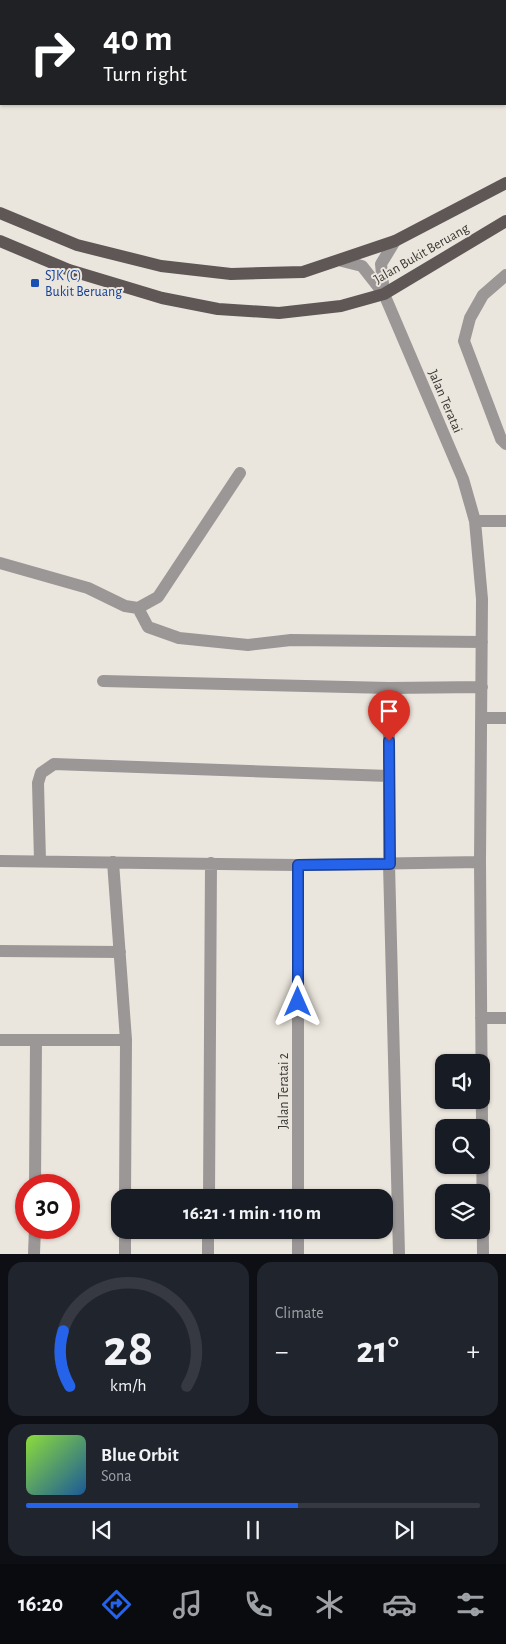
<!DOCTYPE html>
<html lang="en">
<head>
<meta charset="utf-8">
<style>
	:root { --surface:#171b24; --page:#20242c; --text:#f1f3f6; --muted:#9ea1a6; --line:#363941; --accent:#2563eb }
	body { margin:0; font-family:"Alegreya Sans",sans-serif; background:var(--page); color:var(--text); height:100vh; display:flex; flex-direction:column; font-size:19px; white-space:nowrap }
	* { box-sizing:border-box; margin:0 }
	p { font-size:16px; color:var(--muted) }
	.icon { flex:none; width:28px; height:28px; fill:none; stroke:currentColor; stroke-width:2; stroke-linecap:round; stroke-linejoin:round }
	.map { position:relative; height:1254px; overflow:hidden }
	.panel { display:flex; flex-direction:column; gap:8px; padding:8px; background:#0d0f14; flex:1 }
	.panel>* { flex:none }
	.banner { position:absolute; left:0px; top:0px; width:506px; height:105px; box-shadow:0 1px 4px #0004; background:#202124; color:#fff; overflow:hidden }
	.tools { position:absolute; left:435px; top:1054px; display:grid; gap:10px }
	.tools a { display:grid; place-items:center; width:55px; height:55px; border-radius:10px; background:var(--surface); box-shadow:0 1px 4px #0004; font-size:25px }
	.speed { position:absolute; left:15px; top:1174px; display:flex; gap:10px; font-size:25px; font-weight:700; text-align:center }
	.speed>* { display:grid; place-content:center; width:65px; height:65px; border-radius:50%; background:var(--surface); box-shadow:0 1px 4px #0004; line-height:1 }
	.speed .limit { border:8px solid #d22; background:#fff; color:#111 }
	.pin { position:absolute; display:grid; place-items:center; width:42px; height:42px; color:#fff; margin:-51px -21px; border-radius:50% 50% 50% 0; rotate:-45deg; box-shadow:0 0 5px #0007 }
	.pin .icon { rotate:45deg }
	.me { position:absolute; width:55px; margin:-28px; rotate:0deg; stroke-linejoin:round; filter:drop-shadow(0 0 4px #0008) }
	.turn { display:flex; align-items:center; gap:18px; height:105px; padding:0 20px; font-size:22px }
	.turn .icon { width:65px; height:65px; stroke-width:2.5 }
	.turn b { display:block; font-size:35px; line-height:42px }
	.big { font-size:38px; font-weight:700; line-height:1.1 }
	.panel .tile { flex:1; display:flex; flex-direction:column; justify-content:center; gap:8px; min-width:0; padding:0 18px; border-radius:15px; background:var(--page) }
	.panel .dial { align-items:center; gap:0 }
	.dial svg { height:130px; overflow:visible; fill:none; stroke:var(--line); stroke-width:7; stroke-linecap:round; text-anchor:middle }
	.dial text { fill:var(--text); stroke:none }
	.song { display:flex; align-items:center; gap:15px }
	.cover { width:60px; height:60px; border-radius:8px; background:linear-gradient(135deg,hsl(90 70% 55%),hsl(210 70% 35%)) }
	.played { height:5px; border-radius:2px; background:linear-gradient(90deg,var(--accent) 60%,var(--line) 60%) }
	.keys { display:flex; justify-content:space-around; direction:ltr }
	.heat { display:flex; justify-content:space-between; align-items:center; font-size:28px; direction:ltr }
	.panel .tiles { flex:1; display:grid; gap:8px; grid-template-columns:1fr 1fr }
	.tile:last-child { grid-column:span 2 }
	.trip { position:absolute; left:111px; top:1189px; width:282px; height:50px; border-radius:15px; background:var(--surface); box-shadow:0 1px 4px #0004; font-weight:700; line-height:50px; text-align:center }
	.tab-bar { display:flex; height:80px; justify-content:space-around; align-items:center; background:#090b0e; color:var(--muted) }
	.tab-bar .icon { width:35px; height:35px }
	.tab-bar .current { color:var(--accent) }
	.tab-bar b { font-size:22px; color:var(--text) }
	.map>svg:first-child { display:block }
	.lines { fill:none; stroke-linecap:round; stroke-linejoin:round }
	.minor { stroke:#9c9797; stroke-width:12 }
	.major { stroke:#5f5756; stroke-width:12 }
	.route-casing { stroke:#184099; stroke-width:12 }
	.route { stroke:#2563eb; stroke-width:9 }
	.transit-dot { fill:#1a4fb4; stroke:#ebe6dd; stroke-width:2 }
	.labels { text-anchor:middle; stroke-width:4; stroke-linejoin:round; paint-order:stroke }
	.street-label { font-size:14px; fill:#3b3935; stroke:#ebe6dd }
	.transit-label { font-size:14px; fill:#164399; stroke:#ebe6dd; text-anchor:start }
</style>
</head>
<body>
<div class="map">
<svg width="506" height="1254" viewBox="0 0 506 1254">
	<rect width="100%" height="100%" fill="#ebe6dd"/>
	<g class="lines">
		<path class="minor" d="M187,0V1
			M381,0V1
			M342,261L362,266L384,294L463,479L475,521L482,599L480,862L483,1254
			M506,275L483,295L470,318L464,341L501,439L506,444
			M384,294L381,264L395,241
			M475,521H506
			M0,563L88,588L125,606L138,608L158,597L240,473
			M138,608L148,627L179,638L248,645L291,640L482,642
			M103,681L389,688L482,687
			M389,688V864L399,1254
			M482,718H506
			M0,861L298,865L480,862
			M40,861L38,783L41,773L54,764L389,776
			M113,862L126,1040L125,1198
			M298,865V1198
			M0,951L120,952
			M481,1018H506
			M0,1040H126
			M35,1185L36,1040
			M209,1198L211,863
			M298,1230V1254
			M34,1254L35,1228
			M125,1254V1230
			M208,1254V1230"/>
		<path class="major" d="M0,213L77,245L161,266L231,274L303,272L395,241L506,183
			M0,241L69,270L162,298L218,309L279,313L341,306L384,294L506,221"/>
	</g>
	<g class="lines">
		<defs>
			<path id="route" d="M298,1002V865L390,864L389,741"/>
		</defs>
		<use href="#route" class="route-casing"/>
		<use href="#route" class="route"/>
	</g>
	<rect class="transit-dot" x="30" y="278" width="10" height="10" rx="2.5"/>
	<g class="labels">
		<g class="street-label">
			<text transform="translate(421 253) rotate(-30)" y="5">Jalan Bukit Beruang</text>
			<text transform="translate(446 401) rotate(67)" y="5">Jalan Teratai</text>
			<text transform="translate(283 1091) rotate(-90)" y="5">Jalan Teratai 2</text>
		</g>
		<g class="transit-label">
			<text x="45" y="280">SJK (C)<tspan x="45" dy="16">Bukit Beruang</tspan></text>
		</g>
	</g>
</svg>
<div class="tools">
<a><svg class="icon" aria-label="sound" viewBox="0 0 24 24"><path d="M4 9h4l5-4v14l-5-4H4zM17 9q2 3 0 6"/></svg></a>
<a><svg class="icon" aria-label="search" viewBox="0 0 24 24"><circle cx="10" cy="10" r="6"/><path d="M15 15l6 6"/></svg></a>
<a><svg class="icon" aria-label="layers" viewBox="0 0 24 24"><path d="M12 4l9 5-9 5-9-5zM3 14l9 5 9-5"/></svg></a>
</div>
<div class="speed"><div class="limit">30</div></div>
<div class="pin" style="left:389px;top:741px;background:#d93025"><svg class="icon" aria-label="arrive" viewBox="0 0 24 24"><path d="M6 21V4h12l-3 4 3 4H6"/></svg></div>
<svg class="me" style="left:298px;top:1002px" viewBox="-20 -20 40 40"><path d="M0-17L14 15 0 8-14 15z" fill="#2563eb" stroke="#fff" stroke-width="4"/></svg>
<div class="trip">16:21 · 1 min · 110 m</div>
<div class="banner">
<div class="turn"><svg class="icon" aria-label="right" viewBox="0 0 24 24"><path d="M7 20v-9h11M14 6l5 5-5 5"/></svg><div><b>40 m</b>Turn right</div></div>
</div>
</div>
<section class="panel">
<div class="tiles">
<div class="tile dial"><svg viewBox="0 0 100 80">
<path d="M14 69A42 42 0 1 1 86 69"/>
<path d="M14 69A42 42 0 0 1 10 35" stroke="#2563eb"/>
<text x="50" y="56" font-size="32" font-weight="700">28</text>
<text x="50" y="72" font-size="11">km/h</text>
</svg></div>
<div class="tile"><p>Climate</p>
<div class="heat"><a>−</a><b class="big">21°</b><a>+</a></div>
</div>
<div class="tile">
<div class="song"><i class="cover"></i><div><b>Blue Orbit</b><p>Sona</p></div></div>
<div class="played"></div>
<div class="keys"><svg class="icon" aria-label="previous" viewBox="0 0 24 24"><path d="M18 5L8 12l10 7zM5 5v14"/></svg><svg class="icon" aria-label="pause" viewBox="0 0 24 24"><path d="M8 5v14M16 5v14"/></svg><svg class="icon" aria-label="next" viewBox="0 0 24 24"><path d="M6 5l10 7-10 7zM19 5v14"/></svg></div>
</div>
</div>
</section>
<nav class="tab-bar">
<b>16:20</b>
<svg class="icon current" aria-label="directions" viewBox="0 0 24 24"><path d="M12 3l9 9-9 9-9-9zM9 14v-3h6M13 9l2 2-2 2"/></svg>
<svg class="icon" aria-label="music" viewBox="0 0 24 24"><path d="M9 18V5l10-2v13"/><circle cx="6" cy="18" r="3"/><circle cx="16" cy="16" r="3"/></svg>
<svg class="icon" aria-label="phone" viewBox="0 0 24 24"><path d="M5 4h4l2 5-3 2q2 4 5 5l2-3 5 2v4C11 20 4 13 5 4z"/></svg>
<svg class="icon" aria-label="climate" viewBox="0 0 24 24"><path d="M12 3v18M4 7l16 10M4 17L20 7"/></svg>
<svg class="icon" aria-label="car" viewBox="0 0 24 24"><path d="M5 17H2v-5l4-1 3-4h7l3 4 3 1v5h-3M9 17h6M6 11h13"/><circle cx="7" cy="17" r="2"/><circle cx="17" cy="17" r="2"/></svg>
<svg class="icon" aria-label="filters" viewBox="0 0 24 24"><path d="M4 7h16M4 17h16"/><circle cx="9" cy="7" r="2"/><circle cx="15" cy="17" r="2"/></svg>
</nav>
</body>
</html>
